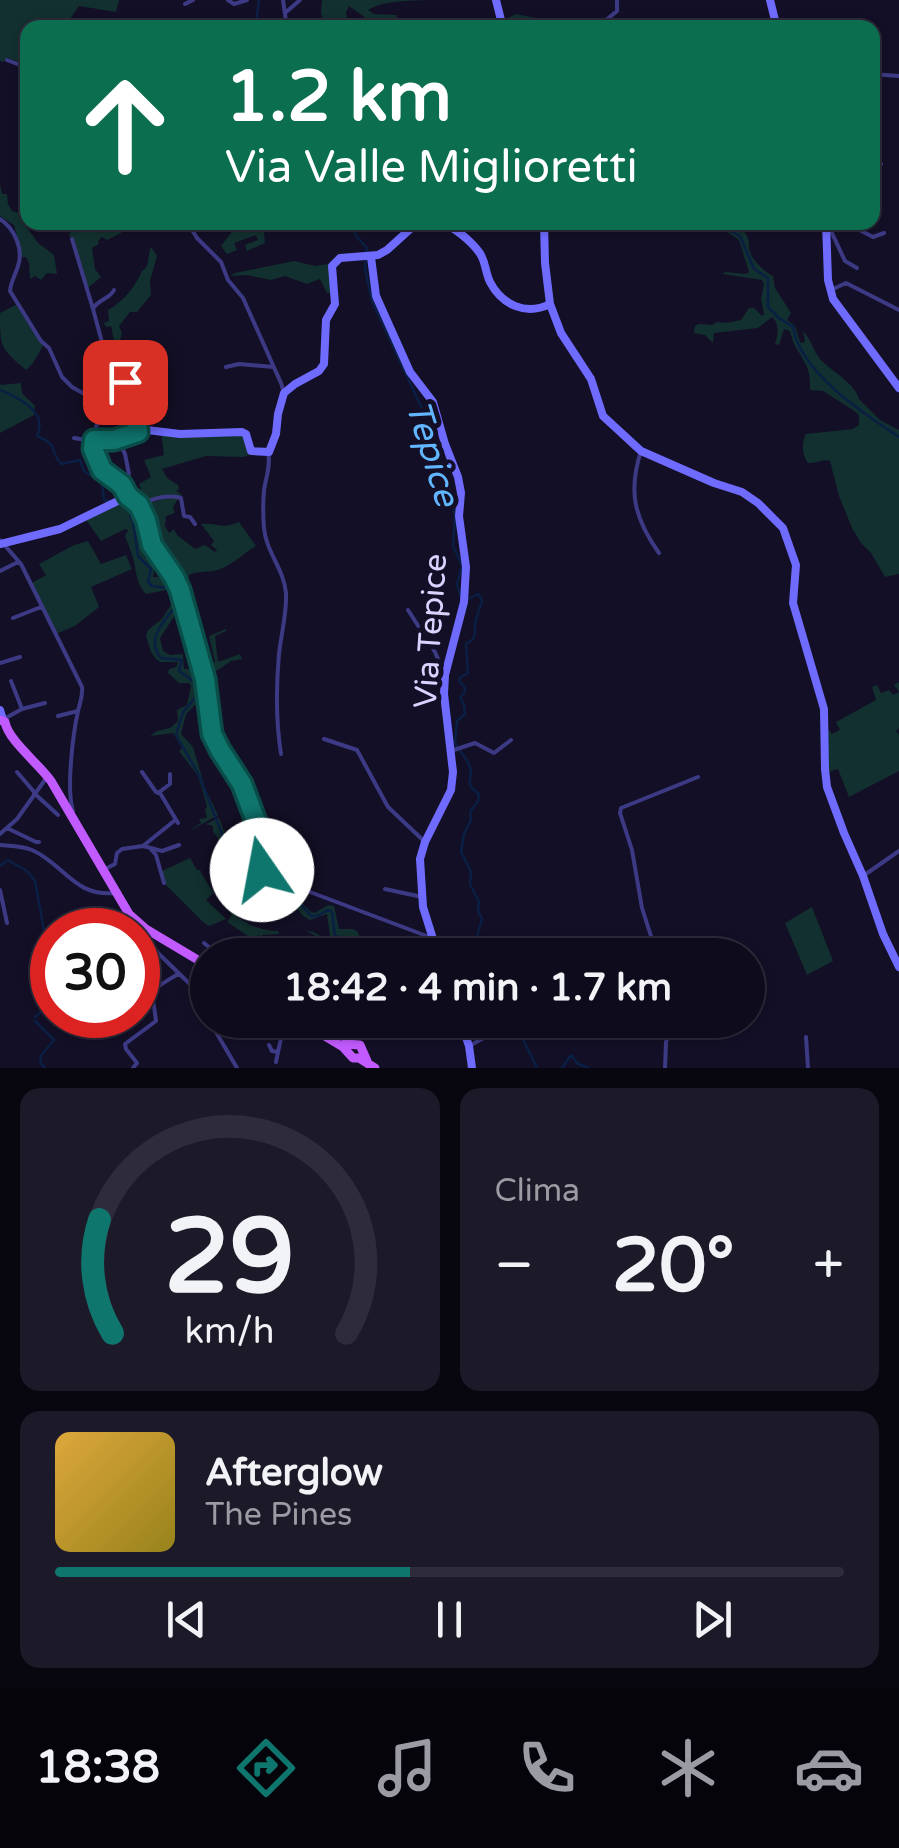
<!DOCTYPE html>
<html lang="it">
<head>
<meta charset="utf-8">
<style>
	:root { --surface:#0e0b1c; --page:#1c1929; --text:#f1f3f6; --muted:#9b9ba3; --line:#2e2b3b; --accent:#0f766e }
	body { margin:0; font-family:"Varela Round",sans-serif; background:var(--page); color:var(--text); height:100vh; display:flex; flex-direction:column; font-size:38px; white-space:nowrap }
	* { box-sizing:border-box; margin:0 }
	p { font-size:32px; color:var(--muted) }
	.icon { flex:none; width:55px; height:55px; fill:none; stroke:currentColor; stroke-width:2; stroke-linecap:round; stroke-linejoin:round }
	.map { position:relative; height:1068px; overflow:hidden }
	.side { display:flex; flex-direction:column; gap:20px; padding:20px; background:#08060f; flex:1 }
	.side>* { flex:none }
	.hud { position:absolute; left:20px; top:20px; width:860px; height:210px; border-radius:20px; box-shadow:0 2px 8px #0004,0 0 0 2px var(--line); background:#0b6e4f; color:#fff; overflow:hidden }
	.speed { position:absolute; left:30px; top:908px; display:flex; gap:20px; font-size:50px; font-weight:700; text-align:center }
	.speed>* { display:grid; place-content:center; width:130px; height:130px; border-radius:50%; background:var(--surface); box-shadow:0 2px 8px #0004,0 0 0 2px var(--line); line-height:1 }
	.speed .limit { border:15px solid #d22; background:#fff; color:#111 }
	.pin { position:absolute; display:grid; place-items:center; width:85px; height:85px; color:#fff; margin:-42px; border-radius:20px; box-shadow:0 5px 15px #0006 }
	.me { position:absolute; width:110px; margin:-55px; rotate:348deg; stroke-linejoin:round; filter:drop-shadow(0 0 8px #0008) }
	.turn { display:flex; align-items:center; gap:35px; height:210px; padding:0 40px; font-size:45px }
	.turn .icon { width:130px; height:130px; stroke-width:2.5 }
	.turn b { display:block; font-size:70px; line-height:85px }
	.big { font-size:75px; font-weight:700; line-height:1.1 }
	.side .tile { flex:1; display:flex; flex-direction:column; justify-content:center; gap:15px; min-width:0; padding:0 35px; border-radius:20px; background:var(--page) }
	.side .dial { align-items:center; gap:0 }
	.dial svg { height:260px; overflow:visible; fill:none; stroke:var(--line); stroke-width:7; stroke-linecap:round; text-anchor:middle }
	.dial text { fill:var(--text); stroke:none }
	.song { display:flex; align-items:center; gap:30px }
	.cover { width:120px; height:120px; border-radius:15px; background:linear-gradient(135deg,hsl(40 70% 55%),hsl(50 70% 35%)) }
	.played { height:10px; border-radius:5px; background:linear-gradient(90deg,var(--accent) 45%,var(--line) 45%) }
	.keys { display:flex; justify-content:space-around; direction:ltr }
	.heat { display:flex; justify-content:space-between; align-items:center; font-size:55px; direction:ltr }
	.side .tiles { flex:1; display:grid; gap:20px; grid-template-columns:1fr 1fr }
	.tile:last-child { grid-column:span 2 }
	.trip { position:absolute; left:190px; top:938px; width:575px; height:100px; border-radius:50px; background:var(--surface); box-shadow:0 2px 8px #0004,0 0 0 2px var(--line); font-weight:700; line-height:100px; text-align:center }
	.tab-bar { display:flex; height:160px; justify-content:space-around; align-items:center; background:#06040b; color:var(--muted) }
	.tab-bar .icon { width:70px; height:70px }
	.tab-bar .on { color:var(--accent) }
	.tab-bar b { font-size:45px; color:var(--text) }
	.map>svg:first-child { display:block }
	.green { fill:#12302f }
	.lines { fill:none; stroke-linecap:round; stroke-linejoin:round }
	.stream { stroke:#0a1f44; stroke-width:2.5 }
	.street { stroke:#3d3a85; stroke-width:4 }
	.secondary { stroke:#6f6bff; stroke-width:8 }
	.primary { stroke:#c25bff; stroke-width:9 }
	.route-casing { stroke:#0a4d48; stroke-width:25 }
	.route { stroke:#0f766e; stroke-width:18 }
	.labels { text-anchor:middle; stroke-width:10; stroke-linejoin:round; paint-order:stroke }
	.street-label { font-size:32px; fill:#d9d4ff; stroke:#130f26 }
	.water-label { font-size:35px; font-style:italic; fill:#62b6ff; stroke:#130f26 }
</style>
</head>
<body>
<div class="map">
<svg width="899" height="1068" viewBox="0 0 899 1068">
	<rect width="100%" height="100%" fill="#130f26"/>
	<path class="green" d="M0,0H119L116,12L79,6L68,22L74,27L28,28L27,65L8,58L3,62L0,61Z
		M322,0H429C409,1 385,0 368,10L374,14L397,15L395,27H367L369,24L363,16L349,6L346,12L347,19L340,20L341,27L324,28L321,12Z
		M516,14L559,23L595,27L510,28L503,24L508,18Z
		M0,184L2,194H7L8,204L12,211L19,213L22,210L26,226L38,243L54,255L57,274L47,273L41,280L35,276L30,279L29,264L26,257H22L14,225L0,216Z
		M70,223H140L107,240L102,237L98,241L99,244L92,248L95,269L101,277L88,288L72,238L69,236L72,227Z
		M235,223H260L261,227L267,223L264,232L265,243L247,251L245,245L258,240L256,235L234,243L237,250L227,254L221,246L234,229Z
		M709,223C723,222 739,221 747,236C750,241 748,247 750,252C753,261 765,272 773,276L775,288L791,313L787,320L795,326L800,342L803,343L805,341L803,331C811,339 813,350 820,359C831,371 855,383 859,399L880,420L899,430V574L885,577L871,553L861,543L852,528L839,496L830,461C823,458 816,464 808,463C802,454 801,444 806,434L853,429L859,425V416L856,412L823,391L810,390C810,381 810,371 805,363C798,349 794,348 790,331L784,329L779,345L775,344C778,335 780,324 772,317L758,328L714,333L713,343L705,335L694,333L695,326L699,324L712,325L717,322L726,323L741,320L749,308H754L762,316L764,314L761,299L764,284L762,280L723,274L725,272L746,274L749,272L739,240L727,232L718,231Z
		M151,247L157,256L150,281L151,295L137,312H130L119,326L122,333L117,351L114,353L110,343L114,341L111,326L106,327L104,323L109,321L108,310C124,301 135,287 142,271C151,265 147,256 151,247Z
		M294,261L315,266L329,264L333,293H327L320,279L307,284L285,276L271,280L247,275L230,276L235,273Z
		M16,305L43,346L33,363L26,370C0,348 0,347 0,313Z
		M0,382L1,385L21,383L22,393L35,406L34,415L0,433Z
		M161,433L244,434L253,454L243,457L206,456L162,469L167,478L178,485L179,489L176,491L181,494L182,497L171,495L140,504L135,499L137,491L141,489L139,484L151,477L144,460L164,455Z
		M172,497L178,499L173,507L175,513L166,516L165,526L169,533L174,529L177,535L195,549L205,545L215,552L217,550L211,545L214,541L201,524C217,522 221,530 239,522L256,546C244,553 228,569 213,571C204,572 199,571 189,575V578L182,579C161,561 147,543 149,515L143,508L145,504Z
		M128,498L140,509L146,530L138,540L145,558L152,555L156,563L153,577H159L171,584L175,582L183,603L160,638L163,651L170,655L183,654L184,669H190L198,660L203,679L207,710L199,701L186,714L181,734L193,747L205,788L218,815L186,833L201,823L199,819L207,818L205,810L207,806L198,776L179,751L182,748L173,733L150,736L157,731L170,728L178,721L177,710L187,705L191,686L189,683H179L168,673L169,669L176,667L178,662H160L156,659L151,652L146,636L148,630L162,619L174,600L167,590L146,594C136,583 137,575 134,562C132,553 128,544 125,536L128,530L125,529L101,541L84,517Z
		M88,541L101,564L126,555L132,569L91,587L99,607L75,626L56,634L32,583L46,575L39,564L74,545Z
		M226,629V631L215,636L218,662L240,654L242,659L231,661L218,670L213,671L218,679L209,687L212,713L202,665L207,666L215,662L209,636Z
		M899,682V728L896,731L899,735V771L849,797L838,769L827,772L826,733L828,729L832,734L840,730L836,722L876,700L872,687L877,685L881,693L889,690L893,695L899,692L894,685Z
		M219,818L229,843V862L244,869L247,874L273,886L278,892L293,894L311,912L315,913L328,905L334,906L339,929H353L358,932C362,944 368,951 381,955L345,954L343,947L336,941L325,948L316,936L306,931L314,932L329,942L330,936L327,914L310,920L303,916L294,904C283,902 279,899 270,894C255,885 238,884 225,871L220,874L212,865L218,857V838L213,832V826L206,824Z
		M190,858L197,870H200C216,902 243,931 278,931L279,934L262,935L263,938L298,943L303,950L310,947L317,952C305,958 286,953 273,954L259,935L251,938L227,922L232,915L213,893L206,900L226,919L209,926L203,922L166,885L162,871Z
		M812,907L833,961L807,975L785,923Z"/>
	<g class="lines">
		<path class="stream" d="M259,0L257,16L260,28
			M351,222L356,236L367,248L366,251
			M719,222V225L740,236L754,269L768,278V307L779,318L793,327C800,372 863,413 899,437
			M366,259L365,269L372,301L424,413L434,449L452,497L455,518L453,546L462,565L457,584L460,595
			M0,390C21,399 48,412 37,436C60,446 48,448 61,464L80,460L84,471L102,483L104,500L112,502
			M130,516L133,521L138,556L151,569L148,582L152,586L174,589L178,596L179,602C166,619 144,639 161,658L182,660L179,671L196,683L199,691L196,697L183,712L176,735L199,775L225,842V852L222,864L254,883L272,890L277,895L298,901L311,916H317L328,910L332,912L335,936L352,940L361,955
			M466,600L478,594L482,600C481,607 477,614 476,620C473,633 479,637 466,644L468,673L459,678L460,682L465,688L464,694L460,697L464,705L465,714L457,721L455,743C459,751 466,757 469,765C476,779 461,782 479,794L478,801L470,812L471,820L464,834L461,852L471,872L470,884L479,902L478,911L482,919L474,947V951L478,955
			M0,866L8,860L27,871L35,881L47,947L40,962C43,969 45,1003 41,1011C40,1013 37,1015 35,1017
			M35,1021L54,1040L41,1056L40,1062L45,1068
			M514,1021L537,1068
			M562,1068L571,1055L578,1064L589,1068"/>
		<path class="street" d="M228,0L234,4L247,0
			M283,0L287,28
			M185,4L193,0
			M285,13L300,0
			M609,28L605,21L617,11V0
			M7,60L20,65L28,72
			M872,74L899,76
			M872,145L881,164L872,169
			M0,219C14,228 24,249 18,266C15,276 11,281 10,291L41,341L49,348L62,377L72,387L97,401
			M187,222L197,238L221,262L228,280L243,298L281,383L284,393
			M844,222L873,237L884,233
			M828,229L831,231L845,261L857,268
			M72,239L93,309
			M831,290L846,283L899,310
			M132,365L124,367L126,390L135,413L139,432
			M226,367L239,364L273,367
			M74,438L93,441
			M117,438L125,454L129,474
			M94,440C93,427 105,414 97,401L103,346L93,309C98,299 110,299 114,290
			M641,451C628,491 634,518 659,553
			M268,453C271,465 266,477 264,490C263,502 263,516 264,528C266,552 284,569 286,593C287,614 281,634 279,654C276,687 276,722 281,754
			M130,497C146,509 144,524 150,541C157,559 172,572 180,590L205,679L213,734L220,750L242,785L257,824L246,836L258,852L262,869L310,892L432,938
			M139,505C152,499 166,494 181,498L184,516L190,517L195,524
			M0,540L21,564L82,687C83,697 80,702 78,711C73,734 66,789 73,811
			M0,571L18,562
			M408,610L435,652L443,671
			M13,618L41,607
			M0,663L20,657
			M11,681L22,709
			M58,716L78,711
			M4,719L22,709L45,703
			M324,739L357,750L388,807L425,842
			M451,751L475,743L494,753L511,740
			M17,772L35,793
			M142,772L156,792L160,793L178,823
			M34,793L58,815
			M158,793L170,784V774
			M7,828L36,842H39
			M0,834L17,819L47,777
			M0,845C10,846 22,846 32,850C64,864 74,897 115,893
			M143,846L174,821
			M150,848L156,855L164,883
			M107,868L115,864L117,853L122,849L143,846L162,851L179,845
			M863,876L899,851
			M385,889L422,897
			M0,890L7,923
			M139,927L158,953L199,993L208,1017
			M204,943L219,955
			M253,950L256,955
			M657,955L642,908L632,850L620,813L621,808L698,777
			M209,1020L237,1068
			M806,1037L808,1068
			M269,1045L272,1051L278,1052L285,1020
			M469,1046L517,1020
			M276,1062L278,1052
			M133,1068L137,1063L126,1049L125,1044L156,1021C152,986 146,994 178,974
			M665,1068L666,1042L674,1020"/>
		<path class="secondary" d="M496,0L503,28
			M770,0L777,28
			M441,222C455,228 470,240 479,252C486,261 485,272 490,282C502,305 526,316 550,304
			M544,222L545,263L550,304L561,333L591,379L603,416L641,451L714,483L742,492L758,503L783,528L796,565L793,603L824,709L825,769L827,787L844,833L863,876L883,934L899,967
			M826,222L828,280L833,299L899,388
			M371,257L376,296L410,372L433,402L445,444L458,477L461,493L459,516L466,567L464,602L445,675L444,694L453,772L451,790L425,842L420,859L423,907L438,955
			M0,544L60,529L128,496C119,473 90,477 94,440H114L147,430L180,434L242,432L246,434L251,451L269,452L276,434L278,414L284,393L295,384L319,371L324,364L326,320L335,304L332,266L340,258L378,255L387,250L418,222
			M0,710L3,720
			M460,1020L469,1046L472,1068"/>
		<path class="primary" d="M0,720L5,722C8,740 39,764 51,781L129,914L146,929L208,966
			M298,1020L343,1047L353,1058H359L375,1068
			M344,1044L360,1045L367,1061"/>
	</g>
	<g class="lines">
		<defs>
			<path id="route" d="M125,382C127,400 137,414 138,432L114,440H94L93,449L102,470L122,485L128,496L139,505L146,520L152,545L174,577L180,590L205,679L212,734L220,750L242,784L257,824L246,836L258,852L262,870"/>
		</defs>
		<use href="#route" class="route-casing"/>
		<use href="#route" class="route"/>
	</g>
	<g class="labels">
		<g class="street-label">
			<text transform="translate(430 631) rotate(-86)" y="11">Via Tepice</text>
		</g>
		<g class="water-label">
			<text transform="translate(433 453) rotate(73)" y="12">Tepice</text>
		</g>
	</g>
</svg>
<div class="speed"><div class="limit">30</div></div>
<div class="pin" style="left:125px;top:382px;background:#d93025"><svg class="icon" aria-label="arrive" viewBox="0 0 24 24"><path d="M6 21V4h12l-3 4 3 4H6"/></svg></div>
<svg class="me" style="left:262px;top:870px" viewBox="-20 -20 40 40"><circle r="19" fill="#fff"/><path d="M0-13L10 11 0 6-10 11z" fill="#0f766e"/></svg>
<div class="trip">18:42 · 4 min · 1.7 km</div>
<div class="hud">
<div class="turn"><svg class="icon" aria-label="ahead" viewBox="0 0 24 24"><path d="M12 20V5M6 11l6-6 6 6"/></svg><div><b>1.2 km</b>Via Valle Miglioretti</div></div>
</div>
</div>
<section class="side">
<div class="tiles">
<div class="tile dial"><svg viewBox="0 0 100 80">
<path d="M14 69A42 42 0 1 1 86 69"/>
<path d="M14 69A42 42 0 0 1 10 34" stroke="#0f766e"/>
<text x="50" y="56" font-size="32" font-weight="700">29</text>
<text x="50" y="72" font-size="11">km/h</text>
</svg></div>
<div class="tile"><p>Clima</p>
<div class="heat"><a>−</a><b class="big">20°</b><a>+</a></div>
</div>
<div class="tile">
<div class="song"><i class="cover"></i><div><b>Afterglow</b><p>The Pines</p></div></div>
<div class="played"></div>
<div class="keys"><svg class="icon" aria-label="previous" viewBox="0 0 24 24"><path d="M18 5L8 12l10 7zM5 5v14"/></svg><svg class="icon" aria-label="pause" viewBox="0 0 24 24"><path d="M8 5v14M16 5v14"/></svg><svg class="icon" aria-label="next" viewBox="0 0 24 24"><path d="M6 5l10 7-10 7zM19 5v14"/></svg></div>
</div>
</div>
</section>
<nav class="tab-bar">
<b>18:38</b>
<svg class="icon on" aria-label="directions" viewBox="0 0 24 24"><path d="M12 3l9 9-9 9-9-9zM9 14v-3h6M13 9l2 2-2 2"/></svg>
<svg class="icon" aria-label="music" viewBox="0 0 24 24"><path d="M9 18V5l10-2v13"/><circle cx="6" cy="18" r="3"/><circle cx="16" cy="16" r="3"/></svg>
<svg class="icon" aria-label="phone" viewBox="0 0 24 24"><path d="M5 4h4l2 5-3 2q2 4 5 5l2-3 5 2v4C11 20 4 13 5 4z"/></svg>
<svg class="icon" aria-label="climate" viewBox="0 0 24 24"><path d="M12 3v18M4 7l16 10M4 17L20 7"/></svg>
<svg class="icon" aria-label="car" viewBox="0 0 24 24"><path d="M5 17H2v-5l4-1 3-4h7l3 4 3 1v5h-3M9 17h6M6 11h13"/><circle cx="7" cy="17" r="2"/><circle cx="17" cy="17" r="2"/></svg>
</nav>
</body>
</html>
